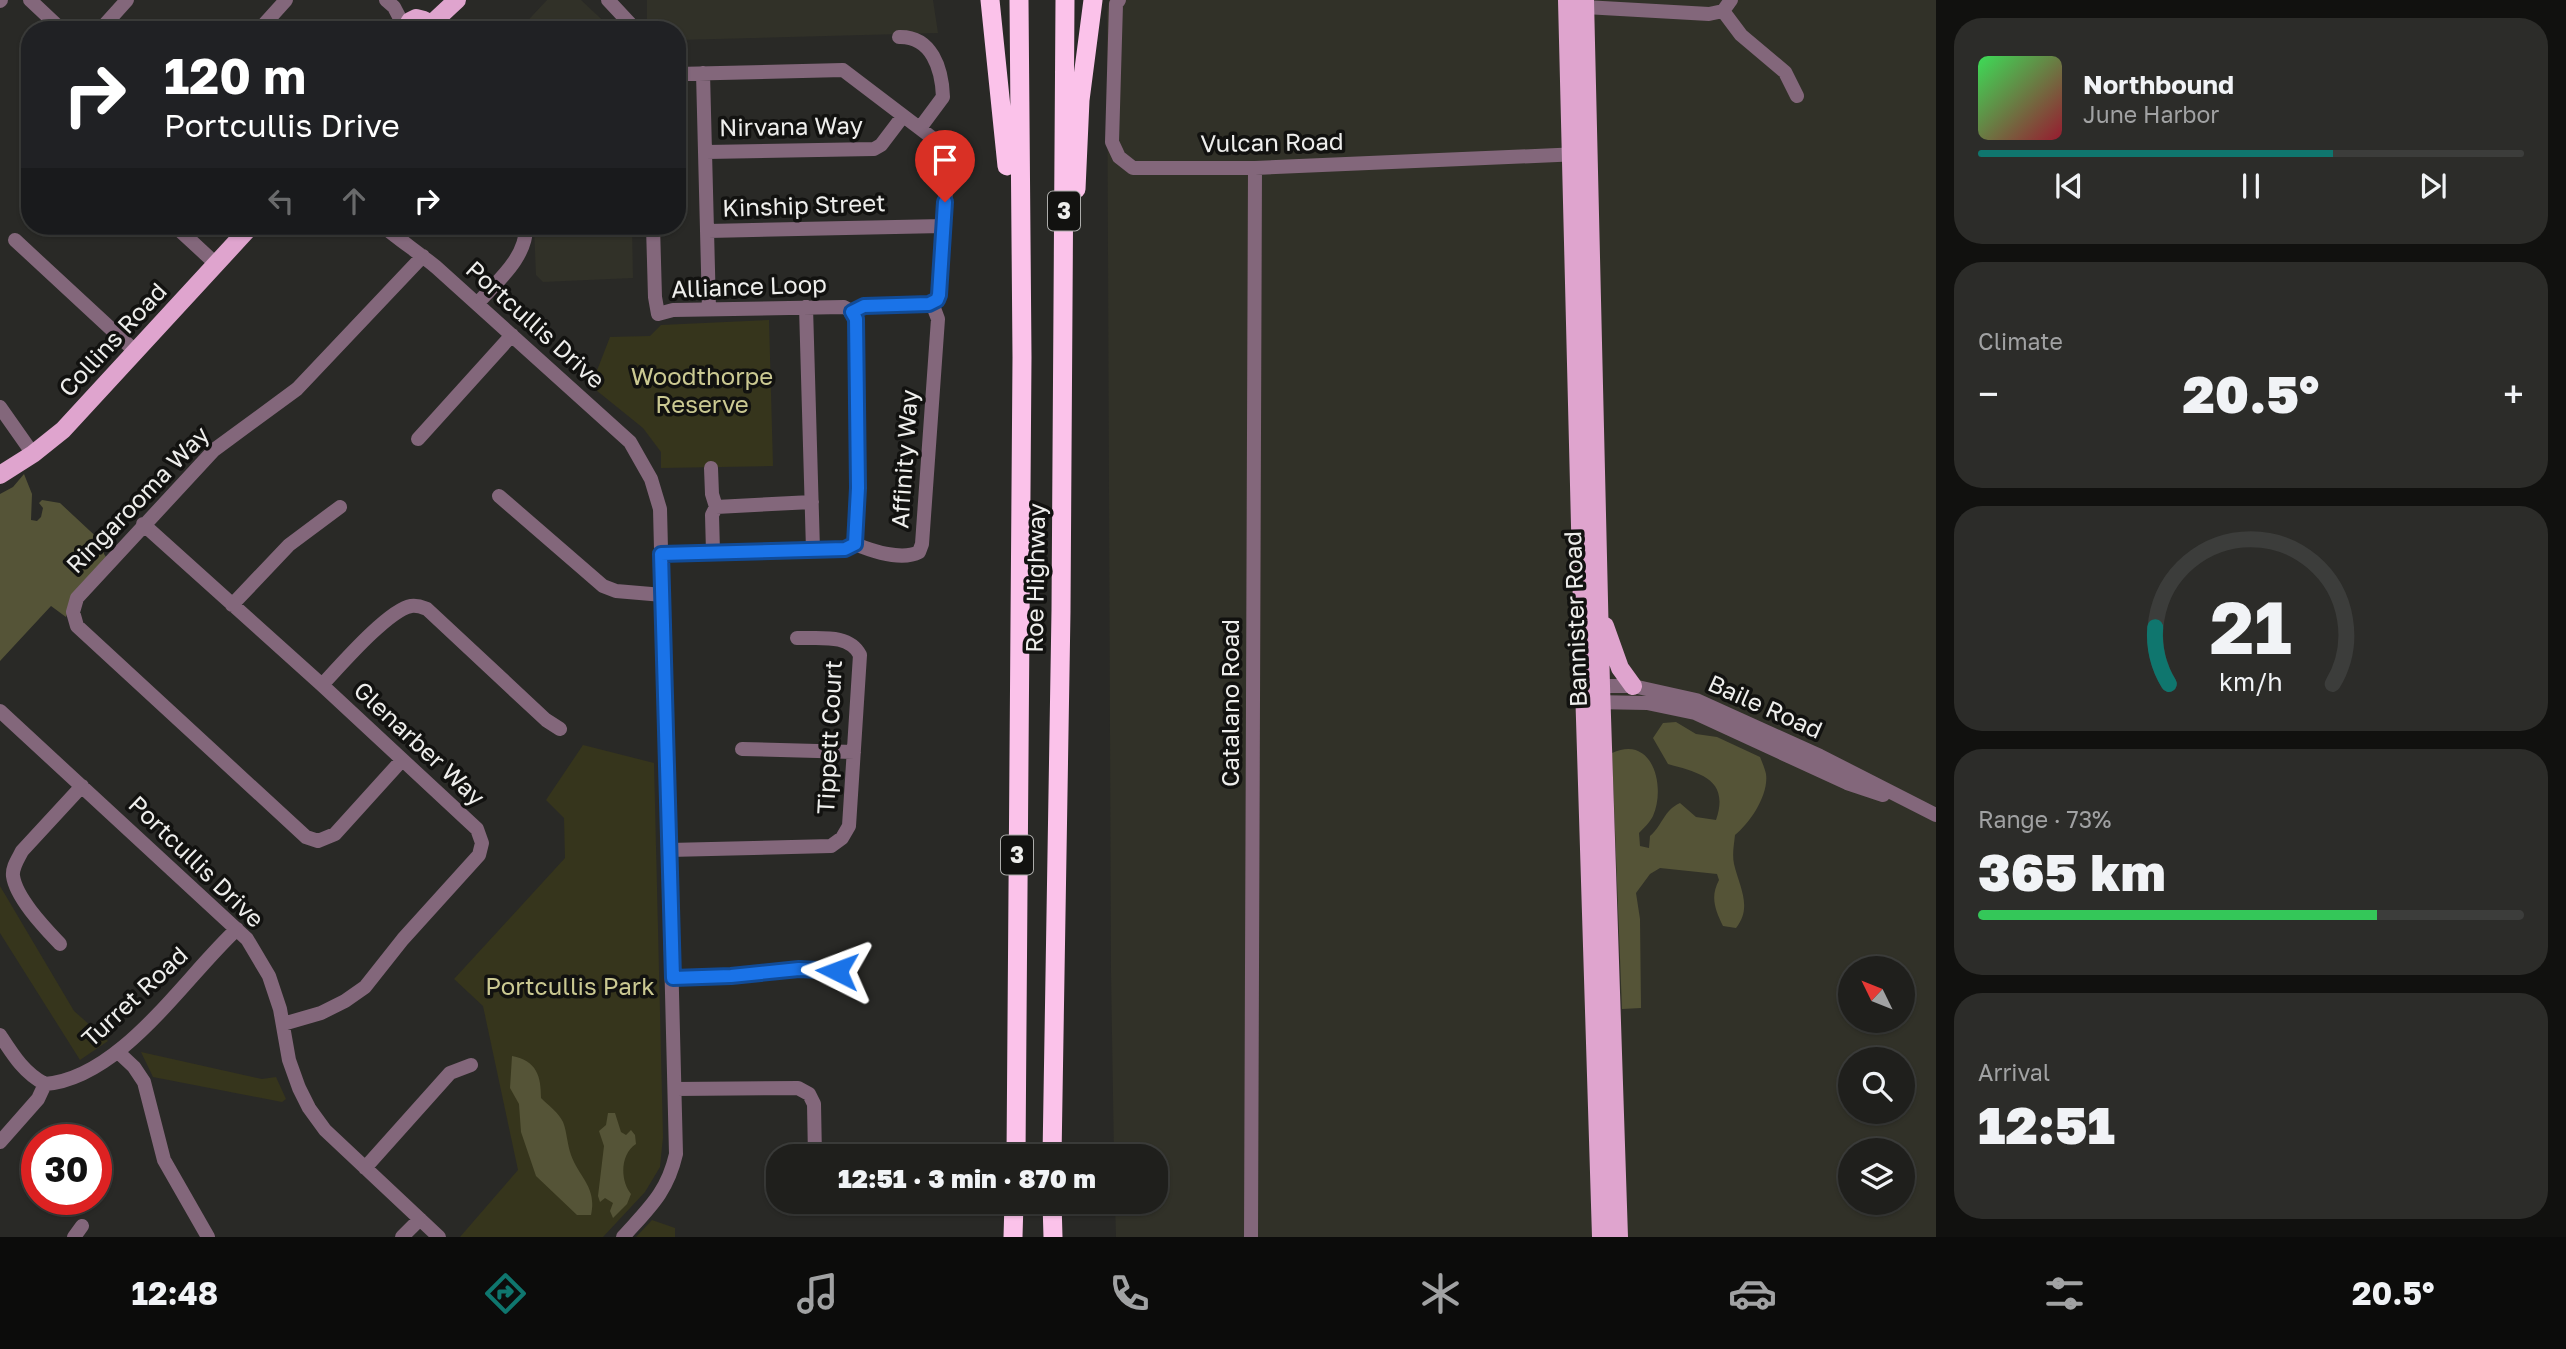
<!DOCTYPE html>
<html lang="en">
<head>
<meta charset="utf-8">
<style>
	:root { --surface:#1f1f1c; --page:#2c2c29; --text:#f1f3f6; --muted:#a1a2a3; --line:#3c3d3b; --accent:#0f766e }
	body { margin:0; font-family:"Golos Text",sans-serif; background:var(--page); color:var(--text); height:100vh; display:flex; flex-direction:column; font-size:26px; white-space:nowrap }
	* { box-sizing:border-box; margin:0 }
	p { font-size:23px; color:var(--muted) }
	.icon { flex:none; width:38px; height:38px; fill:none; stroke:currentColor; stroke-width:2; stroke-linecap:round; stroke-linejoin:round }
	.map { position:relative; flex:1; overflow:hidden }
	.drawer { display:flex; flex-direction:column; gap:18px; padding:18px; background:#11110f; width:630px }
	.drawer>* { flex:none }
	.banner { position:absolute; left:21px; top:21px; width:665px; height:214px; border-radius:28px; box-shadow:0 2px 5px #0004,0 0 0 2px var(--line); background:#202124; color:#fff; overflow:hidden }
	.needle { width:46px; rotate:313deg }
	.controls { position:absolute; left:1838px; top:956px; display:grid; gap:14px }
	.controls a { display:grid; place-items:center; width:77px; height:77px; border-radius:50%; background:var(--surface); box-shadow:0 2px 5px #0004,0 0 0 2px var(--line); font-size:35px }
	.speed { position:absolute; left:21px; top:1124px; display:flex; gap:14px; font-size:35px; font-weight:700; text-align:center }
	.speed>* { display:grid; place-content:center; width:91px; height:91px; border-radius:50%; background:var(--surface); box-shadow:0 2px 5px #0004,0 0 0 2px var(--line); line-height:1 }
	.speed .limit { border:10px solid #d22; background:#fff; color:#111 }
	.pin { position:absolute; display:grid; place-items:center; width:60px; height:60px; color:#fff; margin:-72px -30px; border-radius:50% 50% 50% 0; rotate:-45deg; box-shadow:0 0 7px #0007 }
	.pin .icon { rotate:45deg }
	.me { position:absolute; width:77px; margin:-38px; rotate:273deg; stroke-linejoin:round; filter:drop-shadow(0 0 5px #0008) }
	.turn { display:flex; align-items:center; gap:24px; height:147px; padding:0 28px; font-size:32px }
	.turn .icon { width:91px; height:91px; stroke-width:2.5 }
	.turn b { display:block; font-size:49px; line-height:60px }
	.lanes { display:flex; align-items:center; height:66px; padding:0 28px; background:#0003; justify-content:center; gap:35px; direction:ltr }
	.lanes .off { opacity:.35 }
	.big { font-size:52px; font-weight:800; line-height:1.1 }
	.drawer .widget { flex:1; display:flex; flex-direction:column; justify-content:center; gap:10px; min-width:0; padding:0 24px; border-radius:28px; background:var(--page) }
	.drawer .dial { align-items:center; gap:0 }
	.dial svg { height:182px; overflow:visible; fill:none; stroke:var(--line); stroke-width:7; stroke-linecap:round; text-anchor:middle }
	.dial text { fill:var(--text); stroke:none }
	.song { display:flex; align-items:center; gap:21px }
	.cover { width:84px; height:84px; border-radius:10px; background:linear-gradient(135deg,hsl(130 70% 55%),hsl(350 70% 35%)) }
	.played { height:7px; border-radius:4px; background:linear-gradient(90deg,var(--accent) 65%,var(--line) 65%) }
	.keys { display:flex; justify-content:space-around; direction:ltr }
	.heat { display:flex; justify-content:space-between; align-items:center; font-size:38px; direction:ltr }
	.charge { height:10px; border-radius:5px; background:linear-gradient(90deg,#34c759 73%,var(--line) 0) }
	.trip { position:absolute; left:766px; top:1144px; width:402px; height:70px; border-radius:28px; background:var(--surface); box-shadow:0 2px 5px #0004,0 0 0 2px var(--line); font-weight:800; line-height:70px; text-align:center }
	.tab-bar { display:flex; height:112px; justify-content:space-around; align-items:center; background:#0c0c0b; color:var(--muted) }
	.tab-bar .icon { width:49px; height:49px }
	.tab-bar .selected { color:var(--accent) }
	.tab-bar b { font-size:32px; color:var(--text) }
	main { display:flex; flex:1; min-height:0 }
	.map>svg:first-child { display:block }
	.built { fill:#313128; fill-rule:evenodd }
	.green { fill:#36351c }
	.forest { fill:#555437 }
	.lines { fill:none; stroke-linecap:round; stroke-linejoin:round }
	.minor { stroke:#83677b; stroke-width:14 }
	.major { stroke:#dfa4ce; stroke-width:18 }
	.highway { stroke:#fbc2ea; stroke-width:19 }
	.route-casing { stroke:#114b97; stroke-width:18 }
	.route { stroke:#1a73e8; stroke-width:12 }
	.labels { text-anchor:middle; stroke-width:7; stroke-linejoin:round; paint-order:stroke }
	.shield { fill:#121210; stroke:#acacaa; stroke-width:2 }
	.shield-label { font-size:23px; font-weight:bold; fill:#eeeeec }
	.street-label { font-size:24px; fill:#eeeeec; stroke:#121210 }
	.park-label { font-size:24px; fill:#cbc992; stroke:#121210 }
</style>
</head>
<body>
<main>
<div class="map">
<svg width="1936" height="1237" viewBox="0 0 1936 1237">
	<rect width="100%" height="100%" fill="#292926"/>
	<path class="built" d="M547,0H581L613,30H519Z
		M647,0H933L938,33L677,40V30H651L647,22Z
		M1109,0H1936V1237H1116L1115,1202H1157V1157H1114L1111,973L1107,12ZM1850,968H1902V1020H1850ZM1850,1059H1902V1111H1850ZM1850,1150H1902V1202H1850Z
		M534,226H632L633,278L543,282L536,275Z"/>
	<path class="green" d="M769,320L773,466L661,468V452L643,428L591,386L610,337L650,336L661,325Z
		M583,745L654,763L663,1137L660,1167L645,1192L603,1237H460L518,1170L483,1006L454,979L565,858L564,818L546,800Z
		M0,886L74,1011L108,1041L80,1060L0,933Z
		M141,1052L262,1079L276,1077L286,1099L282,1102L153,1077Z
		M652,1220L675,1228V1237H636Z"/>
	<path class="forest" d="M24,474L32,494L31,520L37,521L41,517L43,508L39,503L42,500L60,503L104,544V554L108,560L73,596L66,617L51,606L0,661V494L13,487Z
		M1676,722L1696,734L1717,737L1760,757C1762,762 1765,769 1766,774C1769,795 1750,823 1735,835C1734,845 1732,854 1734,864C1739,886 1753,907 1736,928L1723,926C1715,909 1710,897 1719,880L1717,874L1660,868L1650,874L1636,893L1640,919L1641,1008L1622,1009L1612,753C1653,734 1666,787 1653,816C1650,822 1644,828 1639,833L1640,846L1649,848L1650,836C1663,825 1663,811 1680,803L1696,817L1716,820C1730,779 1700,773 1668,764L1653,738L1663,723Z
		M512,1056C537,1061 541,1076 541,1098C548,1105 559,1113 563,1122C567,1132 567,1144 571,1155C580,1179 597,1187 591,1215H577L536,1176L521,1132L519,1104L510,1088Z
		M608,1113H615L621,1132L626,1135L631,1130L635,1135L636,1144C620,1154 620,1181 631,1194L627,1204L613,1218L610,1211L613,1203L605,1198L600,1202L598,1196L604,1146L599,1131L606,1125Z"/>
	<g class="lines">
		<path class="minor" d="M30,0L62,30
			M386,0L394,7L405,28
			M608,0L636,30
			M1119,0L1116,4L1112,142L1119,157L1133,168H1255L1580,154
			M0,1L1,0
			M1567,6L1709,14L1723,11L1731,0
			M1723,11L1741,35L1785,72L1797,96
			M100,30L127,0
			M259,30L286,0
			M899,37C932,36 942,69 943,97L920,128
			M703,73L709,309
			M706,152L874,149L881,145L903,116
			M175,226L216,264
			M383,226C401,241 419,253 436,267L630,442L651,479L660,509L676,1154C667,1193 649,1208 623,1237
			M653,226L655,297L658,314L673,310L844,307L853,312L864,306L929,304L937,300L939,295L948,156L943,146L843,70L677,74
			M708,231L943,226
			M15,240L136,352
			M477,304C496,282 527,258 526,226
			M806,307L813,550
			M0,407L33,454
			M418,439L512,335
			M711,468L712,494L716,507L712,515L713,552
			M499,496L603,586L616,591L663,595
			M716,507L812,502
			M143,524L322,685L477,829L482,843L479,855L403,939L365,987L345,1001L321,1013L283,1024
			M855,544C872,551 902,561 919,552L922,544L938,319L932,303
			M661,553L845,549L855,544L858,488L856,319L853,312
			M232,605L289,545L340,507
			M322,685C339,667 388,610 411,606C418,605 422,607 427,609L546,720L560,729
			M1591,686H1633L1696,700L1820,756L1936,815
			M1593,702L1647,703L1695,713L1847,783L1883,795
			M0,711L247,939L269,976L280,1009L289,1060L299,1088L309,1108L325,1130L439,1237
			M742,749L854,752
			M402,760L335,834L318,841L306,837L77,626L73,612L77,598L214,450L297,389L423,256
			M669,850L831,846L842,838L849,826L860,655C849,633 818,639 797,638
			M60,944C45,928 16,898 13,876C12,867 18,859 22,851L82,786
			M673,978L731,976L799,969L837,971
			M0,1035C13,1055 24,1073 45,1084
			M118,1052L134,1067L144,1082L164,1160L208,1237
			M675,1089L798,1088L809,1094L814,1104L815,1157
			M0,1142L38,1099L45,1084C121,1078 184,978 237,929
			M365,1168L450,1073L471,1065
			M778,1184H779
			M74,1237L82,1226
			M402,1237L420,1219
			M1251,1237L1255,168"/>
		<path class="major" d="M1567,0L1584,687L1601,1237
			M1585,0L1601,686L1619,1237
			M429,26L457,0
			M405,30L410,21L416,18L424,20L430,30
			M0,475L33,454L63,430L251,226
			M1605,626L1620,668L1633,686"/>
		<path class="highway" d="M990,0L1007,166
			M1076,189L1080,100L1093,0
			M1016,1157L1022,357L1019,0
			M1052,1157L1061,611L1065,0
			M1052,1202L1053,1237
			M1013,1237L1014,1202"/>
	</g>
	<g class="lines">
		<defs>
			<path id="route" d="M837,971L799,969L731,976L673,978L661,554L845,549L855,544L858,488L856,319L852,312L864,306L929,304L937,300L939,295L945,202"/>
		</defs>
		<use href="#route" class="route-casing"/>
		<use href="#route" class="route"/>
	</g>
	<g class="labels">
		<g class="shield">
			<rect x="1048" y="191.5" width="32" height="39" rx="5"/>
			<rect x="1001" y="835.5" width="32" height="39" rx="5"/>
		</g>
		<g class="shield-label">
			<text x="1064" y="219">3</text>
			<text x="1017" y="863">3</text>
		</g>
		<g class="street-label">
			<text transform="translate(791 127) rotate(-1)" y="8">Nirvana Way</text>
			<text transform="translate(1272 143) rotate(-1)" y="8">Vulcan Road</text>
			<text transform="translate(804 206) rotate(-2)" y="8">Kinship Street</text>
			<text transform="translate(749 287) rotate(-2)" y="8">Alliance Loop</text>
			<text transform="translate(535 325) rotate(42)" y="8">Portcullis Drive</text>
			<text transform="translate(113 340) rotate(-47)" y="8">Collins Road</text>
			<text transform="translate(905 459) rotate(-86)" y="8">Affinity Way</text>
			<text transform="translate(138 500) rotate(-46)" y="8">Ringarooma Way</text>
			<text transform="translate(1036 578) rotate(-89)" y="8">Roe Highway</text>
			<text transform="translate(1576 619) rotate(-92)" y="8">Bannister Road</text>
			<text transform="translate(1231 703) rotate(-90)" y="8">Catalano Road</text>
			<text transform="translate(1765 707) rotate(24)" y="8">Baile Road</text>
			<text transform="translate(830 737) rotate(-87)" y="8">Tippett Court</text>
			<text transform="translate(419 744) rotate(43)" y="8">Glenarber Way</text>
			<text transform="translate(196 862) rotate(44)" y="8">Portcullis Drive</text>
			<text transform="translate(135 997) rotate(-43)" y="8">Turret Road</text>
		</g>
		<g class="park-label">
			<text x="702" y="385">Woodthorpe<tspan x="702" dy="28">Reserve</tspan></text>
			<text x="570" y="995">Portcullis Park</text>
		</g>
	</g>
</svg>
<div class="controls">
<a><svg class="needle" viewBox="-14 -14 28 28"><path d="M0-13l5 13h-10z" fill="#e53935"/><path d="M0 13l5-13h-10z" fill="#a1a2a3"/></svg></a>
<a><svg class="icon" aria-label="search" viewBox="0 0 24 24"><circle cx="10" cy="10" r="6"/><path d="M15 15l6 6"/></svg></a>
<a><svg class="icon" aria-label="layers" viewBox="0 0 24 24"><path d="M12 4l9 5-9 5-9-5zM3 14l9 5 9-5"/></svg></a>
</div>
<div class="speed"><div class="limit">30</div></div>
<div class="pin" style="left:945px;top:202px;background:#d93025"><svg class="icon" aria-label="arrive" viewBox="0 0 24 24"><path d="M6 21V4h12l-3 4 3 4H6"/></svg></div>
<svg class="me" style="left:837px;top:971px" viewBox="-20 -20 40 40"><path d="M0-17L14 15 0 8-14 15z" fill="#1a73e8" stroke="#fff" stroke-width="4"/></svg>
<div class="trip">12:51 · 3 min · 870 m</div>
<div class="banner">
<div class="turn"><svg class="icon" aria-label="right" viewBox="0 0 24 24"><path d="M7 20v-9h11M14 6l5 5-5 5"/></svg><div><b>120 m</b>Portcullis Drive</div></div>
<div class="lanes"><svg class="icon off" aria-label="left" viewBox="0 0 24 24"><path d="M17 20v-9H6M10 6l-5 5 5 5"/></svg><svg class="icon off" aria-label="ahead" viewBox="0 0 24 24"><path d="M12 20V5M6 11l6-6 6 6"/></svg><svg class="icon" aria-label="right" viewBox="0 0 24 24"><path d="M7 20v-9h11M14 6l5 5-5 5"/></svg></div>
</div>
</div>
<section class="drawer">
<div class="widget">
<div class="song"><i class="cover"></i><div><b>Northbound</b><p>June Harbor</p></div></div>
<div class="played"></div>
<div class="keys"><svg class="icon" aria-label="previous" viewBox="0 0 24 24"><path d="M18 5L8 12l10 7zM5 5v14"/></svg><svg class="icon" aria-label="pause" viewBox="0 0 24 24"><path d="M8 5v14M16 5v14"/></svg><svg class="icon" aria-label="next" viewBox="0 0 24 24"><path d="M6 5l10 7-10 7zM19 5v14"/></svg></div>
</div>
<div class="widget"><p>Climate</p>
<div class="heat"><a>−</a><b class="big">20.5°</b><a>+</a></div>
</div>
<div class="widget dial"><svg viewBox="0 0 100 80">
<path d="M14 69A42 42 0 1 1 86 69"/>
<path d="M14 69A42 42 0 0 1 8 44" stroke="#0f766e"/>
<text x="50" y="56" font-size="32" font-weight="700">21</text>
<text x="50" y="72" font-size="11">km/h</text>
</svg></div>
<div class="widget"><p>Range · 73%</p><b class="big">365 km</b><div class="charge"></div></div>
<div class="widget"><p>Arrival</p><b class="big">12:51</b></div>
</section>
</main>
<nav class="tab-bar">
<b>12:48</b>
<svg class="icon selected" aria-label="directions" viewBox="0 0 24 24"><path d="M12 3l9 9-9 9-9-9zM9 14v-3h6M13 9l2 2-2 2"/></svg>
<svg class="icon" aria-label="music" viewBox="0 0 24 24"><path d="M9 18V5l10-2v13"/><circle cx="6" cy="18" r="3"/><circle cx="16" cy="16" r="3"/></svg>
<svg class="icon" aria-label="phone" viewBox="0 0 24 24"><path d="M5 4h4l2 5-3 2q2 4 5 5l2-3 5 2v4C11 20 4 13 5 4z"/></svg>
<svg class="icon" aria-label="climate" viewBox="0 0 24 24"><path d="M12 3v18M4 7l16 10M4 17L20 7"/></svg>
<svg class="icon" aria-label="car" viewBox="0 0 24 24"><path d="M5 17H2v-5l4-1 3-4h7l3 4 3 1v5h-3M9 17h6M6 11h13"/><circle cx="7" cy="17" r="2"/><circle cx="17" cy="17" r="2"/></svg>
<svg class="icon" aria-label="filters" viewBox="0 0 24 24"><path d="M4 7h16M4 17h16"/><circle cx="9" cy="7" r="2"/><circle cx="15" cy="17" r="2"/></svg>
<b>20.5°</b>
</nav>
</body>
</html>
